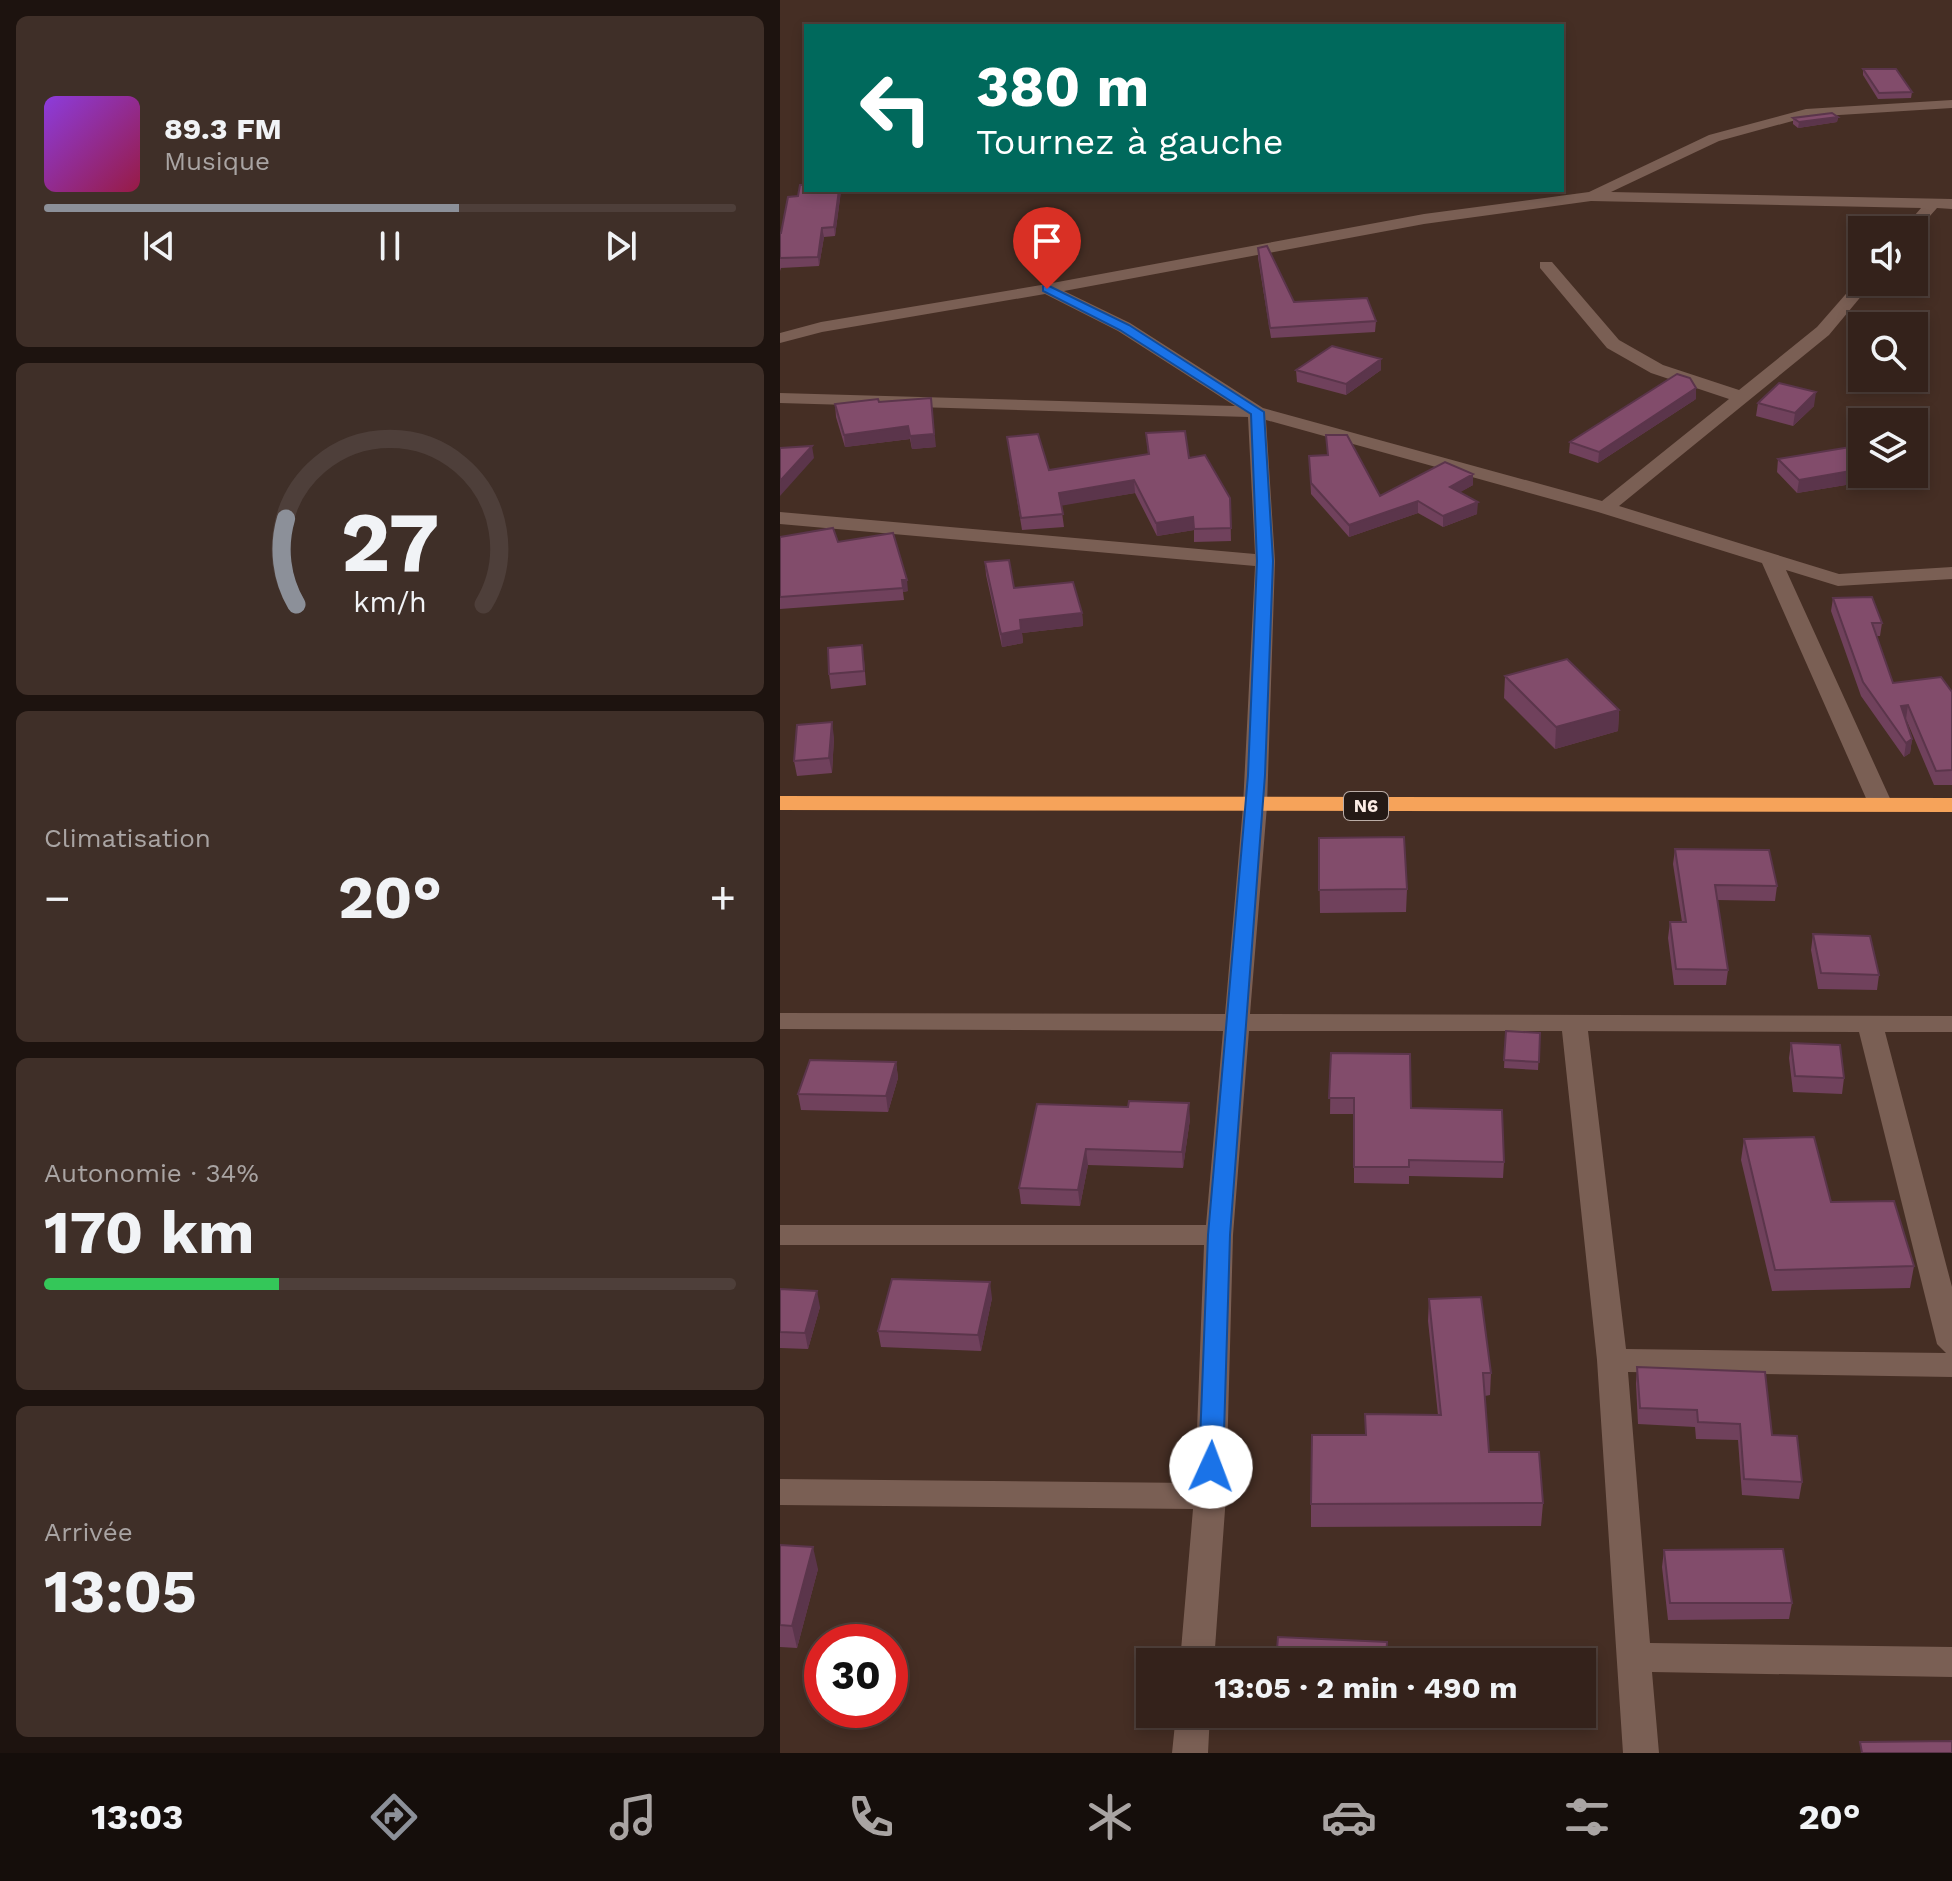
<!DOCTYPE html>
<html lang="fr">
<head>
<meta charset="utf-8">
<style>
	:root { --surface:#34221b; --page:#3f2f28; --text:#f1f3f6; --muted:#a9a4a3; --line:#4e3f3a; --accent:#8c9099 }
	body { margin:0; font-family:"Work Sans",sans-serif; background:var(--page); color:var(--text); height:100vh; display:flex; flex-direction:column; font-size:30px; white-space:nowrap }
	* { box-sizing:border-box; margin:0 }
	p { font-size:26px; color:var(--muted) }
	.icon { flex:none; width:44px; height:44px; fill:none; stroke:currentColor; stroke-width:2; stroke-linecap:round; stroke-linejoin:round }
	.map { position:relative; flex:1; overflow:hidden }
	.panel { display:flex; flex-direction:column; gap:16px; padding:16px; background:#1d130f; width:780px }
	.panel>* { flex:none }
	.guide { position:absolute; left:24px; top:24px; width:760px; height:168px; border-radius:0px; box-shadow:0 4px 12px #0003,0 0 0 2px var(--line); background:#00695c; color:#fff; overflow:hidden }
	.tools { position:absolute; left:1068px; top:216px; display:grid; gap:16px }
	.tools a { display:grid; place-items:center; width:80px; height:80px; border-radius:0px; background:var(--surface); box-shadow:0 4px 12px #0003,0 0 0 2px var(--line); font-size:40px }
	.speed { position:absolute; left:24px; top:1624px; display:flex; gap:16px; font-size:40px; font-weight:700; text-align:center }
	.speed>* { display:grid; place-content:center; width:104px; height:104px; border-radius:50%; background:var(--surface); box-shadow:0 4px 12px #0003,0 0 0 2px var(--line); line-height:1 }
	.speed .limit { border:12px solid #d22; background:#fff; color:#111 }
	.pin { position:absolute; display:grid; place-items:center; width:68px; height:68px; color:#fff; margin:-82px -34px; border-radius:50% 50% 50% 0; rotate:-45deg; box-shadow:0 0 8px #0007 }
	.pin .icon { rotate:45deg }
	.me { position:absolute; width:88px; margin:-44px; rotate:2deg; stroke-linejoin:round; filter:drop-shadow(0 0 6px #0008) }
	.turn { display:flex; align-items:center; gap:28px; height:168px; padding:0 40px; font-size:36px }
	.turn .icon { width:104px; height:104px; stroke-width:2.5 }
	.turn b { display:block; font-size:56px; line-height:68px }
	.big { font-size:60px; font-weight:700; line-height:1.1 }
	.panel .widget { flex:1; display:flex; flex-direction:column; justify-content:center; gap:12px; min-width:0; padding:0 28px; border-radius:12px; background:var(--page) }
	.panel .dial { align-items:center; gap:0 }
	.dial svg { height:208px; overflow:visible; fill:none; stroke:var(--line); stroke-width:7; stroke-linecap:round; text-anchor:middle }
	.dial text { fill:var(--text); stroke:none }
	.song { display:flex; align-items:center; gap:24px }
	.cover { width:96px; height:96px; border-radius:12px; background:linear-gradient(135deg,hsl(270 70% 55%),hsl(340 70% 35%)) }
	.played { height:8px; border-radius:4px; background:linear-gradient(90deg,var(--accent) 60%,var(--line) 60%) }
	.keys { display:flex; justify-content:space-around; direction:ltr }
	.heat { display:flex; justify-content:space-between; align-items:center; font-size:44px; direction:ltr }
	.charge { height:12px; border-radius:6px; background:linear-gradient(90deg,#34c759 34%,var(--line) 0) }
	.trip { position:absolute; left:356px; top:1648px; width:460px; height:80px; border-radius:0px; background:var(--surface); box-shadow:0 4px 12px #0003,0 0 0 2px var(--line); font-weight:700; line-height:80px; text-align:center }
	.tab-bar { display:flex; height:128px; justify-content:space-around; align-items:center; background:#150e0b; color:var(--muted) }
	.tab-bar .icon { width:56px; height:56px }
	.tab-bar .active { color:var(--accent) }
	.tab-bar b { font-size:36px; color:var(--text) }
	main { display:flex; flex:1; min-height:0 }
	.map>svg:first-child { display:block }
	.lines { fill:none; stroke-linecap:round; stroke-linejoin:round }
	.street { fill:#7a5f54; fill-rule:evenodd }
	.highway { fill:#f6a35a; fill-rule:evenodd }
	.wall { fill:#70415c }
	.shaded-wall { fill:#5b354b }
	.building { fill:#824c6b; stroke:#5b354b; stroke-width:2 }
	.route { fill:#1a73e8; stroke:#114b97; stroke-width:2 }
	.labels { text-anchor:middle; stroke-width:8; stroke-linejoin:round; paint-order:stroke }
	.shield { fill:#241915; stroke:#bbada7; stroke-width:2 }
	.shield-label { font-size:18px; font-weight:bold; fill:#fcece5 }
</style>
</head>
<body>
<main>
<section class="panel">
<div class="widget">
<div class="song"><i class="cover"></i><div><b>89.3 FM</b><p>Musique</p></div></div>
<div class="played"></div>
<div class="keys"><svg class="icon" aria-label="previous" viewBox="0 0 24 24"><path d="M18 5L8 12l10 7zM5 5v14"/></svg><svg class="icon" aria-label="pause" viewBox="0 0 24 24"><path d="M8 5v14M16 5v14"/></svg><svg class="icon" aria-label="next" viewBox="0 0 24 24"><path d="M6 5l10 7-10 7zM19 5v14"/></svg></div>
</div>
<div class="widget dial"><svg viewBox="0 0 100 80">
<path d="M14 69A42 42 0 1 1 86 69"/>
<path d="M14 69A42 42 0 0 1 10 36" stroke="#8c9099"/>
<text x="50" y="56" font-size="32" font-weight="700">27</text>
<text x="50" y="72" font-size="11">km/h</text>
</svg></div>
<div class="widget"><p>Climatisation</p>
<div class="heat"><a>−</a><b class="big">20°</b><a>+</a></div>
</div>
<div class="widget"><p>Autonomie · 34%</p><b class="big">170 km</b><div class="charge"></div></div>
<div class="widget"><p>Arrivée</p><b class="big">13:05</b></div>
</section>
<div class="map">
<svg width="1172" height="1753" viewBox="0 0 1172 1753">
	<rect width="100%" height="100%" fill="#452e24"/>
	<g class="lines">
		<path class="street" d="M1172,100V108L1027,117L939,141L831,192L1172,199V209L1157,208L1134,234V230H1122L1141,208L811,201L644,224L284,291L350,323L483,408L822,501L949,399L871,373L827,348L760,268V262H772L839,340L883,365L959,390L1037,327L1079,279L1082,278V282H1093L1049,335L839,506L1059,574L1172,567V579L1058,586L1006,570L1113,805L1109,810H1093L1089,805L982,563L818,512L486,420L495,561L487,806L470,1014L1172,1016V1032H1105L1172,1287V1377L848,1372L870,1643L1172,1647V1677L872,1672L879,1753H843L817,1360L782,1031H469L453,1235L446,1496L434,1662H400L413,1509L0,1505V1479L415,1483L424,1245H0V1225H426L443,1031L0,1029V1013L445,1014L463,806L475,566L0,524V512L475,554L468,417L0,403V393L455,406L338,331L265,294L42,332L0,343V333L41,322L267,284L644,214L809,192L929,135L1026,109ZM808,1031L1079,1032L1157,1344L1166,1353L846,1349Z
			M396,1714H430L428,1753H392Z"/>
		<path class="highway" d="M0,796L1172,798V812L0,810Z"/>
	</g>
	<path class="wall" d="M1083,69L1132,92L1131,98L1098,99L1083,75Z
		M1058,117L1057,122L1018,128L1013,124V118Z
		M26,190H61L55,236L44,237L39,266L1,268L0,271V233H1L18,196Z
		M478,248L514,302L596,321L595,332L491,338L478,258Z
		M601,359V370L566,395L517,382L516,370Z
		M916,399L818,463L789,453L790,442Z
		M99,402L156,447L132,449L130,439L65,447L56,417L55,404Z
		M978,403L1034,406L1013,426L976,416Z
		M366,433L409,458L450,498L451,541L414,542V530L377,536L355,493L281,505L284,527L242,530L227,437L269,470L368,454Z
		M529,456L600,496L693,474V485L680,492L697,514L663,527L638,513L569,537L531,494Z
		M998,459L1090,481L1017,493L997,472Z
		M0,537L58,542L128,591L123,592L124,600L0,609Z
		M205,562L234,588L302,613L303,626L242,633L243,643L222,647L206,575Z
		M1053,598L1102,623L1100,636H1096L1113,683L1172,692V785H1154L1126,719L1132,739L1130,753L1124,757L1081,696L1051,611Z
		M84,659L86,685L51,689L49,674Z
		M725,676L839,710L838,731L775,749L724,698Z
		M54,737L52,773L17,776L14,761Z
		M539,838L627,889L626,912L540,913Z
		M895,849L997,886L995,901L937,900L948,970L946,985H894L888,938L890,922H902L893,864Z
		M1033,934L1099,975L1097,990L1038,989L1031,950Z
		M726,1031L760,1033L758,1070L724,1068Z
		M1011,1043L1064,1078L1062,1094L1013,1092L1009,1058Z
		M551,1053L631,1108L724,1162L723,1178L629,1176V1184L574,1183V1114H550Z
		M116,1062L118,1078L108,1112L21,1110L18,1094Z
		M257,1104L410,1119L403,1168L308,1165L300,1206L241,1204L239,1188Z
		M964,1139L1051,1202L1134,1266L1130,1288L992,1291L961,1160Z
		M0,1289L40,1307L28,1349L0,1348Z
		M212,1298L201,1351L101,1347L98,1331Z
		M649,1299L711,1373L710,1395L705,1396L709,1452L763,1503L761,1526L531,1527V1504L585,1435L658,1415L648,1321Z
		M857,1367L992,1435L1022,1482L1019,1499L962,1495L958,1440L916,1439L915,1427L858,1424L856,1384Z
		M0,1545L38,1569L17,1648L0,1647Z
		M884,1550L1012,1603L1009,1619L888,1620L882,1567Z"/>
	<path class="shaded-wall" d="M1058,117L1057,122L1018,128L1019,122Z
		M59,190H61V192L55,236L54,227Z
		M42,228L44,237L39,266L38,257Z
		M601,359V370L566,395V384Z
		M916,388V399L818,463L819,452Z
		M1036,392L1034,406L1013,426L1015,413Z
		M151,398L156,447L132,449L130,436Z
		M128,426L130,439L65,447L64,435Z
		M32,446L34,458L0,496V481Z
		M1082,469V474H1090V481L1017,493L1019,480Z
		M693,474V485L670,498V487Z
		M354,480L355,493L280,506L279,493Z
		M638,501V513L569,537V525Z
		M698,502L697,514L663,527V516Z
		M413,517L414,530L377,536L376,523Z
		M122,580H127L128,591L123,592Z
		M302,613L303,626L242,633L243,643L222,647L221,634L240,620Z
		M1128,705L1126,719L1119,720L1121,706Z
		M839,710L838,731L775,749L776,727Z
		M52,722L54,737L52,773L49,758Z
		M1132,739L1130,753L1124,757L1126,743Z
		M116,1062L118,1078L108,1112L106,1096Z
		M409,1103L410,1119L403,1168L402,1152Z
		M306,1149L308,1165L300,1206L298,1190Z
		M210,1282L212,1298L201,1351L198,1335Z
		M37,1291L40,1307L28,1349L25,1333Z
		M33,1547L38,1569L17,1648L12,1626Z"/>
	<path class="building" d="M1083,69H1116L1132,92L1099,93Z
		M1052,113L1058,117L1019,122L1013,118Z
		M20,185H26V190H59L54,227L42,228L38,257L0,258V233H1L8,197L18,196Z
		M487,246L514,302L587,298L596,321L490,328L478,248Z
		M552,346L601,359L566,384L516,370Z
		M897,374L910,378L916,388L819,452L790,442Z
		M999,383L1036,392L1015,413L978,403Z
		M151,398L154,434L130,436L128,426L64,435L55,404L98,399L99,402Z
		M405,431L409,458L425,455L450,498L451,528L414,529L413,517L376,523L354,480L279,493L283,514L241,518L227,437L258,434L269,470L369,454L366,433Z
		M546,435H567L600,496L665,462L693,474L670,487L698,502L663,516L638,501L569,525L531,483L529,456L548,455Z
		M32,446L0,481V448Z
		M1070,447L1082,459V469L1019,480L998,459Z
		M53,528L58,542L113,533L127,580H122L123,588L0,597V537Z
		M229,560L234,588L293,582L302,613L240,620L241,630L221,634L205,562Z
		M1092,597L1102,623H1092L1113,683L1161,677L1172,692V770L1156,771L1128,705L1121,706L1132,739L1126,743L1083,682L1053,598Z
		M82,645L84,671L49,674L48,648Z
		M787,659L839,710L776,727L725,676Z
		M52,722L49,758L14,761L17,725Z
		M624,837L627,889L539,890V838Z
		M895,849L989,850L997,886L935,885L948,970L896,969L890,922H906Z
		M1033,934L1090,936L1099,975L1041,973Z
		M726,1031L760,1033L759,1062L724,1060Z
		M1011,1043L1060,1045L1064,1078L1015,1076Z
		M551,1053L630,1054L631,1108L722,1110L724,1162L629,1160V1167H574V1098H549Z
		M30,1060L116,1062L106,1096L18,1094Z
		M349,1101L409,1103L402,1152L306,1149L298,1190L239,1188L257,1104L348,1107Z
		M1034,1137L1051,1202L1114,1201L1134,1266L995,1270L964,1139Z
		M112,1279L210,1282L198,1335L98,1331Z
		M0,1289L37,1291L25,1333L0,1332Z
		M701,1297L711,1373H703L709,1452H759L763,1503L531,1504L532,1435H586L585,1414L661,1415L649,1299Z
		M857,1367L985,1372L992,1435L1017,1436L1022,1482L964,1479L960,1424L918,1422L917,1410L860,1408Z
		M0,1545L33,1547L12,1626L0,1625Z
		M1003,1549L1012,1603H890L884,1550Z
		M498,1637L607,1642L606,1662H496Z
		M1172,1741V1753H1082L1080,1742Z"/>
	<path class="route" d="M267,285L349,325L484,412L493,561L485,775L450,1235L443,1467L439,1473L431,1476L422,1473L419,1467L428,1235L468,775L477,561L471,414L340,330L263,291V286Z"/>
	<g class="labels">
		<rect class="shield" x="564" y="792" width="44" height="28" rx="6"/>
		<g class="shield-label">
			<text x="586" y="812">N6</text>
		</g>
	</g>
</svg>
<div class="tools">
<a><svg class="icon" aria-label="sound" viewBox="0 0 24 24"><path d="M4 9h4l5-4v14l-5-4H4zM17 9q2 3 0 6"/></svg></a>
<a><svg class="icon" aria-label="search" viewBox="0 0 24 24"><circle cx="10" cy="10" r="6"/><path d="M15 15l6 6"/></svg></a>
<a><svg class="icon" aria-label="layers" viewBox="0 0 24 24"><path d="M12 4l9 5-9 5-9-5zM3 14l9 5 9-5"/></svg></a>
</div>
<div class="speed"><div class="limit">30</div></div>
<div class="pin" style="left:267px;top:289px;background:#d93025"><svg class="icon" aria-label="arrive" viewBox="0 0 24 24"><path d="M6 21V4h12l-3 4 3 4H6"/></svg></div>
<svg class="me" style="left:431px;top:1467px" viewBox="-20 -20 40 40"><circle r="19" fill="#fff"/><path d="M0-13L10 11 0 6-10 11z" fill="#1a73e8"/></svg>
<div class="trip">13:05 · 2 min · 490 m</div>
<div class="guide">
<div class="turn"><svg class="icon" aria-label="left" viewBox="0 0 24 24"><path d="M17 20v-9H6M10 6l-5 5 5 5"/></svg><div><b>380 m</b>Tournez à gauche</div></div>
</div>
</div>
</main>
<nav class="tab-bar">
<b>13:03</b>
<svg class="icon active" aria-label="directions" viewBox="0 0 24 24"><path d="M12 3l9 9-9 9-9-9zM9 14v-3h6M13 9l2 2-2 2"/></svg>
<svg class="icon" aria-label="music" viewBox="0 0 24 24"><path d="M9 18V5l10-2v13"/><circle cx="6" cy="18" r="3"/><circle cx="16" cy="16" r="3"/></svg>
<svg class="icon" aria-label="phone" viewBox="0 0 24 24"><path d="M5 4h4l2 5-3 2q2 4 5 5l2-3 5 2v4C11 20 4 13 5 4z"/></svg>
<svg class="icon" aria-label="climate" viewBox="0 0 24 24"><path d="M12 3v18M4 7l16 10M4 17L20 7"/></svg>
<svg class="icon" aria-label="car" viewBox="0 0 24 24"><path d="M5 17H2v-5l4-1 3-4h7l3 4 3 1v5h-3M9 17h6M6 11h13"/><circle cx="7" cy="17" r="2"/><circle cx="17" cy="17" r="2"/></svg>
<svg class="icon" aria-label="filters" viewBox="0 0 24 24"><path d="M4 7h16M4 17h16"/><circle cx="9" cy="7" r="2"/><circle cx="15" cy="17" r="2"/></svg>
<b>20°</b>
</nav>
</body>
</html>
